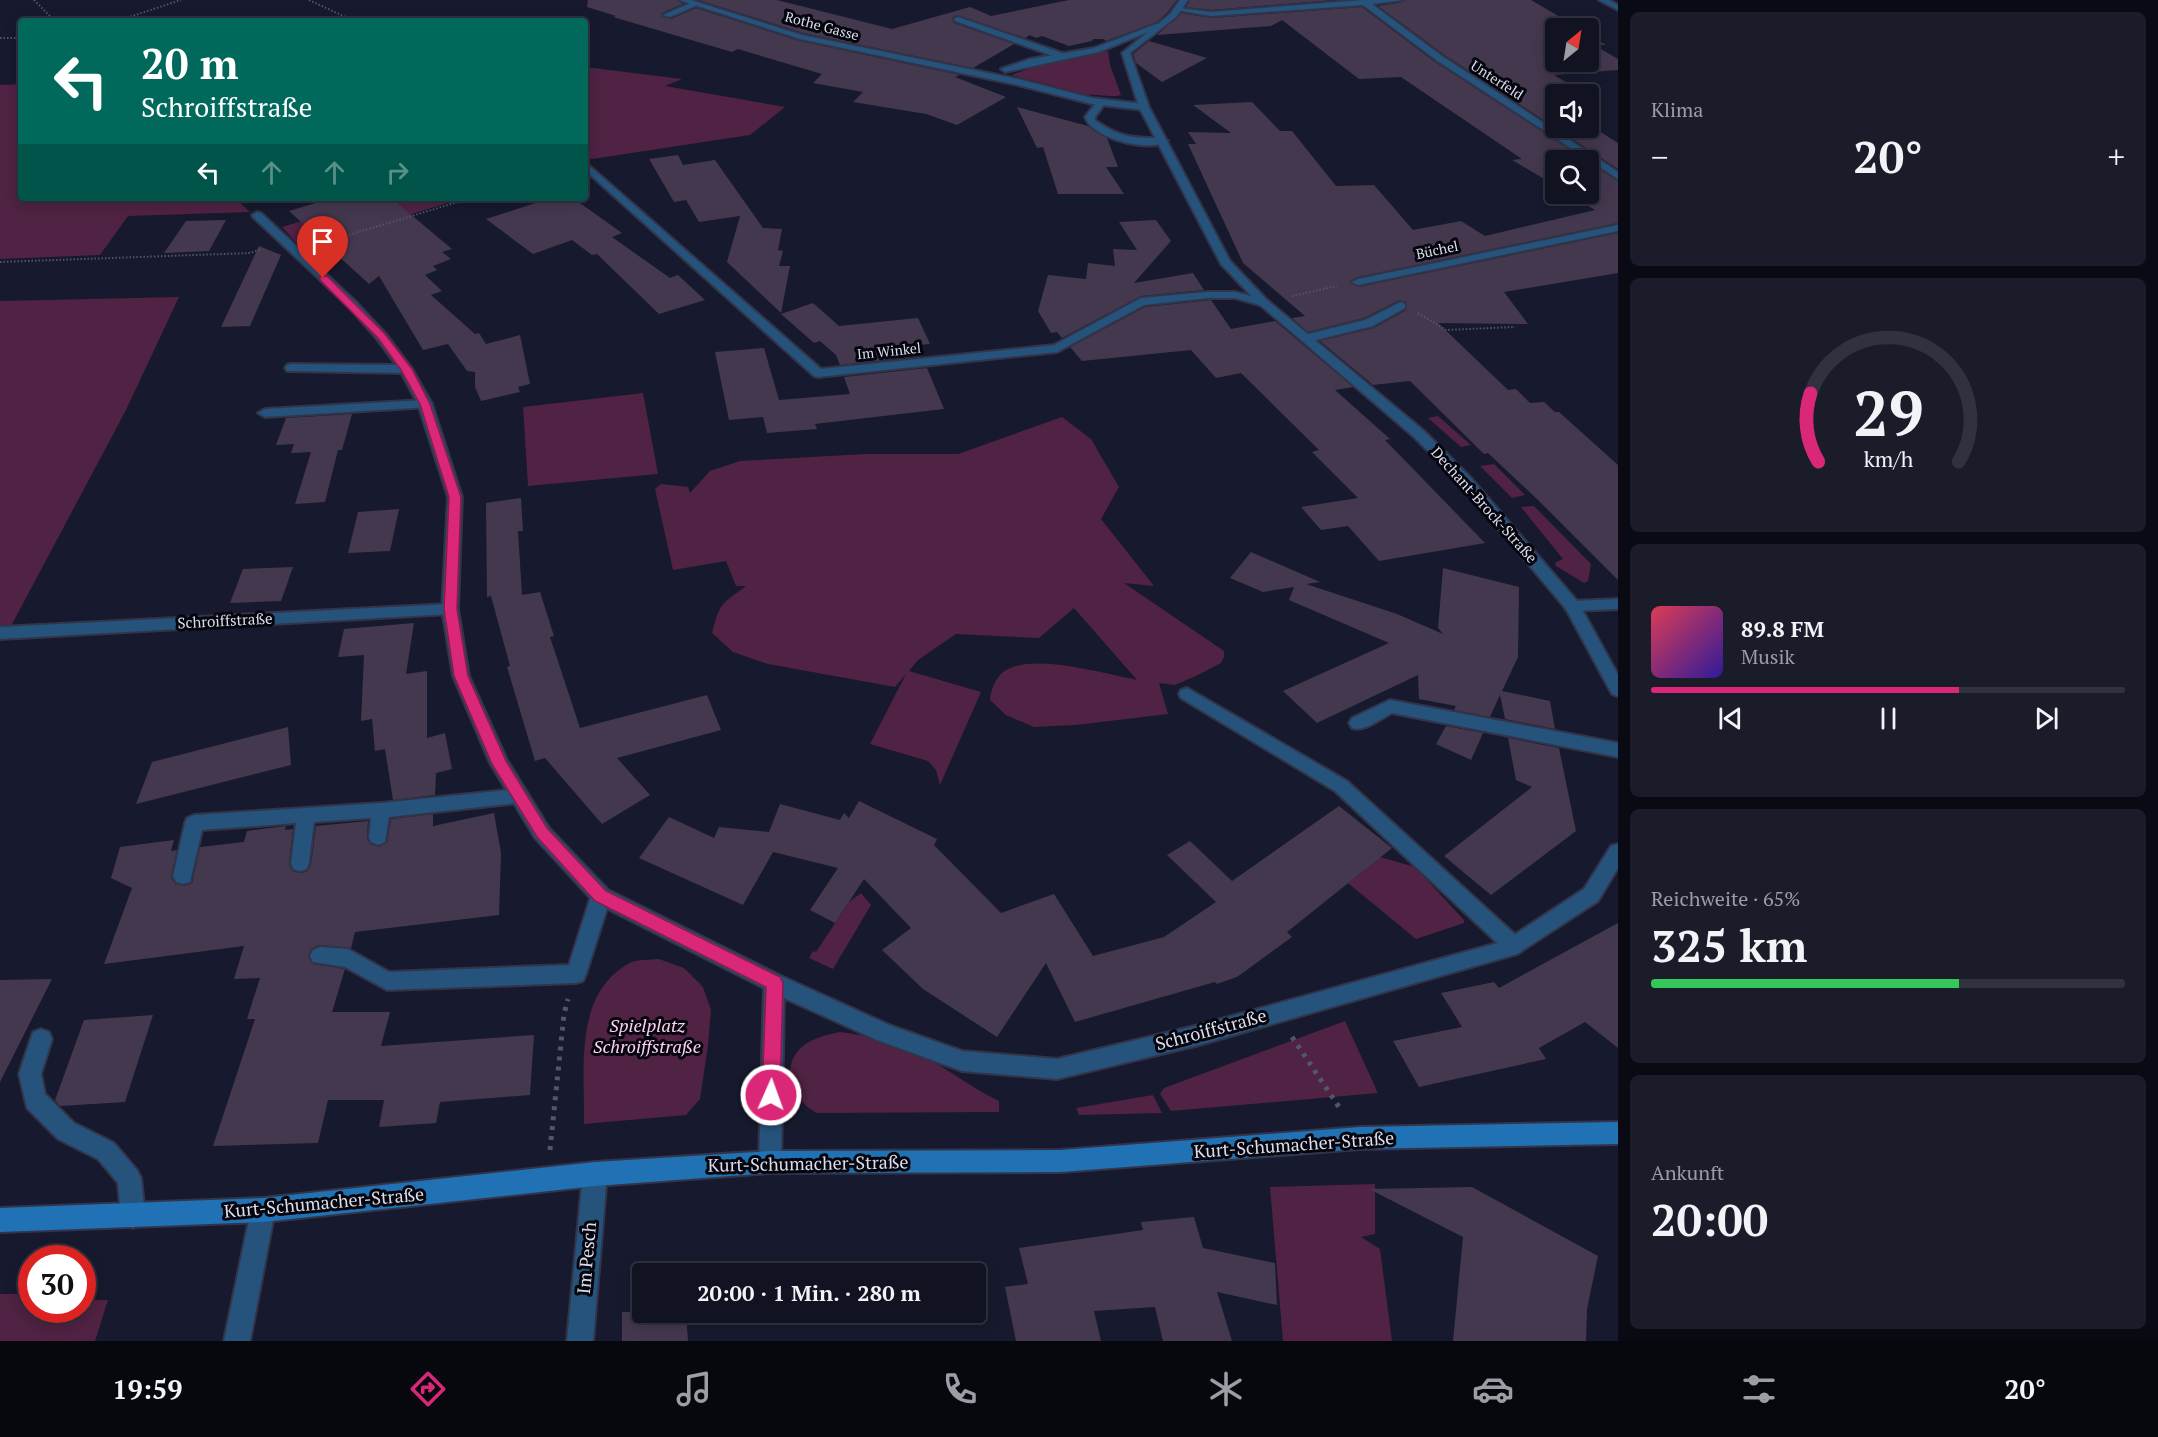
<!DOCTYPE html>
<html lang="de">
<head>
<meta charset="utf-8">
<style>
	:root { --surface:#111322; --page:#1a1c2a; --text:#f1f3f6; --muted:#9c9ea5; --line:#303240; --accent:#db2777 }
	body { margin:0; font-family:"PT Serif",serif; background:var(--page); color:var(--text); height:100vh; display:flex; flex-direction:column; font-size:22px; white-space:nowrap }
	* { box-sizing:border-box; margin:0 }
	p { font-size:20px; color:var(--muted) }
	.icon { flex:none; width:33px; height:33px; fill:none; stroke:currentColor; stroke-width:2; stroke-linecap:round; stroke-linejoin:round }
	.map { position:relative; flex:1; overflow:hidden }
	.drawer { display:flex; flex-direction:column; gap:12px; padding:12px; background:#090a13; width:540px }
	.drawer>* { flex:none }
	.banner { position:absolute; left:18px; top:18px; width:570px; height:183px; border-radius:6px; box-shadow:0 3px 15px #0003,0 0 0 2px var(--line); background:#00695c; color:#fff; overflow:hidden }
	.needle { width:39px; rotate:30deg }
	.fabs { position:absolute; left:1545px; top:18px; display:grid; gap:12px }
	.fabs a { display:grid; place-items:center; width:54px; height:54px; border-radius:6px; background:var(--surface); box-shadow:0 3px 15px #0003,0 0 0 2px var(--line); font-size:30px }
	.speed { position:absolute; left:18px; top:1245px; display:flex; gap:12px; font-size:30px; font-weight:700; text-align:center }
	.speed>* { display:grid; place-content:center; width:78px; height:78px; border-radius:50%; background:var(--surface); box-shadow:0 3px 15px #0003,0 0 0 2px var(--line); line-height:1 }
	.speed .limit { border:9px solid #d22; background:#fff; color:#111 }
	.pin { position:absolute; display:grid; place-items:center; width:51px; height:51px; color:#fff; margin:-62px -26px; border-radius:50% 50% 50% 0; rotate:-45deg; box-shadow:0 0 6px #0007 }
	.pin .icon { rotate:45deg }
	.me { position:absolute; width:66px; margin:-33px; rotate:2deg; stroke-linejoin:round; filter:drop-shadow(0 0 4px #0008) }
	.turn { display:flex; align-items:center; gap:21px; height:126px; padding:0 24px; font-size:27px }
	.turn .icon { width:78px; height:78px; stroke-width:2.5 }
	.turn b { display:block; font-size:42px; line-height:51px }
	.lanes { display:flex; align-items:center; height:57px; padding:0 24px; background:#0003; justify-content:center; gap:30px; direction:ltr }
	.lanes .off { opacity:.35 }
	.big { font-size:45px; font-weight:600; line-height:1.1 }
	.drawer .tile { flex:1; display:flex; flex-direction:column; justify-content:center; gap:9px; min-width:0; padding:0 21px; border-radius:9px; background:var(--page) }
	.drawer .dial { align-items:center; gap:0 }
	.dial svg { height:156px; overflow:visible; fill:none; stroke:var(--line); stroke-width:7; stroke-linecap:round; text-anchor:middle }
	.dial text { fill:var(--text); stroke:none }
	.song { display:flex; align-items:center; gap:18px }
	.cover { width:72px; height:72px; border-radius:9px; background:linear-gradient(135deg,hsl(350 70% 55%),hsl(250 70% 35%)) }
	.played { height:6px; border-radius:3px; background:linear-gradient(90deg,var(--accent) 65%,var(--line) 65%) }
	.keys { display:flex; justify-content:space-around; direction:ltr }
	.heat { display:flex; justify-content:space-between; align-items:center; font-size:33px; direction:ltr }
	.charge { height:9px; border-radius:4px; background:linear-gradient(90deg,#34c759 65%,var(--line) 0) }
	.trip { position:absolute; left:632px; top:1263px; width:354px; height:60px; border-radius:6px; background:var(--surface); box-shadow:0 3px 15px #0003,0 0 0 2px var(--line); font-weight:600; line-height:60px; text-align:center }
	.tabs { display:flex; height:96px; justify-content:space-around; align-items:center; background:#07080e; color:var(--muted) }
	.tabs .icon { width:42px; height:42px }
	.tabs .active { color:var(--accent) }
	.tabs b { font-size:27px; color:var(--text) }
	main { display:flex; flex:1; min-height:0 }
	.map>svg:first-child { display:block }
	.green { fill:#502243 }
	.building { fill:#44384f }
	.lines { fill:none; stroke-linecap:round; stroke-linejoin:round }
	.service-casing { stroke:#323449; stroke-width:4 }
	.minor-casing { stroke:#323449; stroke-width:4 }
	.tertiary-casing { stroke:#323449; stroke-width:4 }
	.secondary-casing { stroke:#323449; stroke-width:4 }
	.path-far1 { stroke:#535568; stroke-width:2; stroke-dasharray:1.5 2; stroke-linecap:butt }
	.path { stroke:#535568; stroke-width:5; stroke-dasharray:4 6; stroke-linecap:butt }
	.service { fill:#25537c; fill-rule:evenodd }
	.minor { fill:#25537c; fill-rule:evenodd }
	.tertiary { fill:#25537c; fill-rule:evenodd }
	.secondary { fill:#2072b4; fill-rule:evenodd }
	.route { fill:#db2777; stroke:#8e194d; stroke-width:1.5 }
	.labels { text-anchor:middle; stroke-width:6; stroke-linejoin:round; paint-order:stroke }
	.far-street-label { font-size:14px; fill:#dbddec; stroke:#05050e }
	.street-label { font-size:15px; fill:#dbddec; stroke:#05050e }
	.near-park-label { font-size:18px; font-style:italic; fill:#fed1ef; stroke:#05050e }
	.near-street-label { font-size:18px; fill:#dbddec; stroke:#05050e }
</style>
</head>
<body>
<main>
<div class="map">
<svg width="1618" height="1341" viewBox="0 0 1618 1341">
	<rect width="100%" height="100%" fill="#17192e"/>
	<path class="green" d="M1108,51L1110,65L1121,95C1109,98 1100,94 1088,95L1011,75L1046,63Z
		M585,67L682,79L665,86L785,107L750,135L592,159L585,157Z
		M21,84V198H235L250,212L128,216L100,255L0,259V85Z
		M379,198H464L301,248L282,227Z
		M179,297L126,410L10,628L0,629V301Z
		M643,393L658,474L528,486L523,407Z
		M1438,416L1471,445L1461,447L1428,418Z
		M1062,417L1091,439L1119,487L1101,519L1154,586L1124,583L1224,651V657L1221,663L1198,675L1175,685L1159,683L1168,714L1076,725L1034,727L1006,715L990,700C991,691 994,681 1001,674C1026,650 1105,674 1137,680L1074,608L1039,638L956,634L918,660L909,671L981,692L940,785L936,770L928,761L870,744L906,674L895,687L768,664L733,652L712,633C720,602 722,604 746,586H736L726,561L673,570L655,489L661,484L688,487L690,493L710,471L740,461L865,454H958Z
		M1494,464L1525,495L1512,498L1480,466Z
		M1534,506L1591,564L1588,581L1584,583L1556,566L1555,563L1563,559L1521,507Z
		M1380,857L1415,867L1464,920V923L1416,939L1348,883Z
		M861,893L871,905L833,969L809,958L813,951L816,952L849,902Z
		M659,959L684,968L703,987L711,1010L708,1045L700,1099L686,1115L584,1124C585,1071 573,995 628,964C635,959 650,960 659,959Z
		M1345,1021L1378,1093L1171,1111L1160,1094L1164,1088Z
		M840,1032C865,1035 890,1041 913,1051C941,1063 969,1087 999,1101V1112L817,1113C796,1103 780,1072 798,1051C808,1039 825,1035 840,1032Z
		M1153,1095L1162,1113L1079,1115L1076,1108Z
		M1375,1184V1234L1361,1237L1380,1249L1392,1341H1283L1270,1187Z
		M0,1294H31L32,1310H82L83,1300H108L95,1341H0Z"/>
	<path class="building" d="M588,0H677L683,4L662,13L661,16L671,19L696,8L800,41L960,75L955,77L1006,97L957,125L926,114L853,102L863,92L813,83L822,74L738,49L732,52L613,17L616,16L587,7Z
		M698,0H777L892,29L970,7L991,16L1069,0H1177L1168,12L1157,22L1106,41L1103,39H1093L1092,41L1069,46L1042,36L1036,38L1030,35L1025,38L957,15L952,18L954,23L1014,44L973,68L803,33Z
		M1190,0H1334L1211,10L1186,7Z
		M1405,0H1531L1579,28H1556V62H1588V34L1606,45H1594L1618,59V70L1554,75L1574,87L1554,89L1562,94H1556V128H1588V124L1618,143V169L1443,54L1378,6L1403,2Z
		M1362,7L1435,62L1586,160H1556V186L1512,160L1522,159L1401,77L1359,79L1282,20L1271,26L1157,35L1181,13L1211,18Z
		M1149,41L1207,58L1162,82L1136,63L1133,54Z
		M1252,102L1280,131H1292L1336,186L1374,185L1413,230L1461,221L1485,236L1595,210L1567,194H1588V162L1618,181V223L1358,277L1350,281L1358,287L1618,233V273L1504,292L1528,324L1438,323L1508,390L1516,389L1530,403L1544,402L1555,412H1559L1618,465V580L1538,500L1488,453L1484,454L1410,381L1373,385L1320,341L1374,328L1406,310V302L1400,300L1364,318L1308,332L1292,318L1305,316L1243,263L1188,144H1196L1188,132L1231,133L1193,105Z
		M1017,107L1088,126L1107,138L1118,167H1106L1124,194H1058L1043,147L1037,148Z
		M678,155L683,165L715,160L763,228L782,229L778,250L783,251L779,266H790L781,313L727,262L740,216L699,222L686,200L674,202L649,159Z
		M332,198H391L452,249L442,252L451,259L433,266L437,270L425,275L442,291L431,295L475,334L479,333L486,344L520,335L530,384L518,387L520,392L481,401L475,387V372L467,371L448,344L423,350L379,276L369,284L289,211Z
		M551,198H573L622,233L612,237L670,278L678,275L705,300L659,314L597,254L592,255L572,240L533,254L486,219Z
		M226,220L209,251L164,253L186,221Z
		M1156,220L1171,241L1134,283L1193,273L1204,290L1141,296L1062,338L1057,332L1051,333L1038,311L1048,275L1086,279L1088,263L1115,266L1113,249L1137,250L1119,222Z
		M259,246L281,255L250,326L221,327Z
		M1211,300L1231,329L1275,321L1353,387L1335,390L1390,439L1385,440L1485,543L1379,561L1348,526L1321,530L1301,507L1358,498L1312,452L1319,450L1241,373L1216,378L1191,350L1082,361L1070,347L1145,307Z
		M813,303L839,326L918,318L930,344L918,345L922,356L840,365L836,355L820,341L814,343L781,314Z
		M764,348L779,400L850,394L844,377L927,368L944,409L815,424L817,429L767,433L763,417L729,420L715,352Z
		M352,414L342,450H338L325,502L295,504L311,452L291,453L294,444L276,445L286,418Z
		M521,498L523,531H518L522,595L540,592L554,636L550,637L580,728L707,695L721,730L617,758L650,795L602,824L545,758L535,761L507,667L510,666L491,596L487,597L486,503Z
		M399,509L390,551L348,553L358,512Z
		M1251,552L1320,582L1306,584L1397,614L1443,634L1438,628L1443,568L1519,587L1518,657L1502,691L1550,701L1555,729L1505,719L1500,695L1490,717L1454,710L1456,706L1419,699L1418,675L1317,723L1283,691L1389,643L1289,600L1294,587L1263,592L1230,578Z
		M293,567L281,601L230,603L243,569Z
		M414,623L406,674L427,671V738L445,733L452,769L436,773L435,795L393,800L385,749L375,751L372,719L361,721L364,655L338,657L344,629Z
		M1446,726L1483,733L1471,760L1436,744Z
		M288,727L291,765L136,804L152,762Z
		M1508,738L1559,748L1576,831L1491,895L1444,856L1532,787L1516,780Z
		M859,801L937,839L934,845L1001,913L1054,894L1093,956L1164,937L1216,902L1167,855L1190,841L1232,881L1339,806L1392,848L1287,932L1292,937L1237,977L1217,984L1215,982L1075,1022L1046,963L997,1037L923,989L882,950L911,928L864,879L835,923L810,910L838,868L773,852L743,905L639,858L669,817L714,838L719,827L769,832L780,804L840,820L844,813L849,818Z
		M494,813L501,853L499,915L355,932L351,948L319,945L311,949L308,957L313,964L345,969L332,1012H390L381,1046L534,1035L530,1095L440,1102L436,1123L379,1127L384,1100H328L318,1143L213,1146L255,1019H247L260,978L234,979L244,946L104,964L132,888L111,878L120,847L174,840L171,851L177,850L171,877L175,884L184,886L192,883L200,847L244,842L247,831L286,826L285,830L293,829L289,864L292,871L301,873L308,871L311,864L316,826L368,821L367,838L370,844L379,847L387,842L391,819L433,814V826Z
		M1618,923V1048L1585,1022L1539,1048L1546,1059L1419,1087L1393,1041L1462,1027L1441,993L1494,982L1499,988Z
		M52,979L0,1082V980Z
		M153,1015L125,1102L60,1106L55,1100L84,1020Z
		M1472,1187L1598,1256L1587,1309L1586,1341H1453L1463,1237L1369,1189Z
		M1194,1217L1203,1248L1275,1263L1277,1305L1217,1292L1232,1341H1163L1155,1307L1094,1311L1101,1341H1016L1005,1287L1028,1284L1019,1248L1143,1230L1141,1222Z
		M622,1312H686L688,1341H622Z"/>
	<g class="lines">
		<defs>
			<path id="service" d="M693,2L700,4L670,17L663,15Z
				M958,17L1065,54L1066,56L1059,58L955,21L954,19Z
				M1098,100L1106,102L1095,117V120C1120,138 1133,138 1163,138L1168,141C1151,153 1092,139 1085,117Z
				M1401,302L1405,304V308L1373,326L1308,342L1302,338L1304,335L1365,320Z
				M291,364L406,365L412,369L406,373L287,371L285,368L287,365Z
				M425,400L430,401L432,404L430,407L265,417L258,413L265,409Z
				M450,604L456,605L458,609L456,613L450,614L0,639V627Z
				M1187,688L1347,781L1521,940L1524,946L1521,952L1514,955L1507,952L1335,791L1181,698L1179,694L1181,690Z
				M1390,700L1618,743V757L1392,713C1380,719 1365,732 1352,728L1349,723L1352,718Z
				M518,789L524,791L527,796L524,801L518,803L389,817L385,842L378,845L371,842L369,837L371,818L314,822L309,863L307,869L300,871L293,869L291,863L296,823L202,830L190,882L183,884L176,882L173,876L185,823L187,818L194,815L381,803Z
				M601,888L608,890L611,896L586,974L583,981L576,983L387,990L345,967L313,962L310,956L313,950L320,947L348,949L389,972L569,965L591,896L594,890Z
				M41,1029L49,1032L52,1039L41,1074L45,1094L74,1123L114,1143L137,1170L141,1178L145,1216L141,1224L133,1228L125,1224L121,1216L118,1183L98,1159L58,1139L27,1108L19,1074L33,1032Z
				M263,1198L271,1202L275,1210L250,1341H224L251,1210L255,1202Z"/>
			<path id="minor" d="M679,0H691L802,35L1018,79L1092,98L1144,104L1149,107L1144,110L1092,104L1018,85L800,39Z
				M1363,0H1403L1372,4L1442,56L1618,172V179L1436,60L1363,5L1211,16L1176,10L1180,8L1211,12Z
				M1599,0H1609L1618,5V10Z
				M1156,24L1163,26L1099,52L1005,72L1001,69L1030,59L1094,48Z
				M585,162L821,369L1054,345L1141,298L1208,292H1235L1267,300L1269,302L1263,306L1235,298H1208L1144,305L1057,352L818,377L814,376L585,170Z
				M257,212L261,213L357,303L385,333L412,369L432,404L462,497L458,609L469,676L507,760L549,828L608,890L781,976L889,1025L962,1051L1057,1059L1199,1025L1505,941L1584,889L1611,846L1618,844V868L1598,901L1517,954L1199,1045L1057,1079L962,1071L877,1040L784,998L781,1162L778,1170L770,1173L762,1170L759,1162L764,988L594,902L535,838L490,763L453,676L442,609L448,497L418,404L400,370L377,339L349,307L253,217L252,215Z
				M1618,225V231L1358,285L1352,282L1358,279Z
				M1618,599V609L1572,611L1566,610L1564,606L1566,602L1572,601Z
				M595,1162L603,1166L607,1174L593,1341H567L583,1174L587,1166Z"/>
			<path id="tertiary" d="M1180,0H1188L1176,17L1130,53L1149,107L1230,261L1267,300L1424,431L1471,478L1578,602L1618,675V696L1612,694L1566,609L1461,484L1414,437L1259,304L1221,264L1139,107L1122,53L1170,14Z"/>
			<path id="secondary" d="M1618,1122V1144L1360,1149L1061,1172L770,1173L595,1186L263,1222L0,1232V1208L263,1198L595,1162L770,1151L1061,1150L1360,1127Z"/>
		</defs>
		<use href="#service" class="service-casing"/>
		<use href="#minor" class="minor-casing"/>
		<use href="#tertiary" class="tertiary-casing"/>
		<use href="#secondary" class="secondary-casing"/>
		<path class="path-far1" d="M34,0L55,21
			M309,0L354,21
			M117,21L181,0
			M0,38H21
			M319,244L471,198
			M0,262L250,253L262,249
			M1292,296L1337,286
			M1418,313L1446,330L1515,327"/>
		<path class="path" d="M1292,1037L1341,1110
			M550,1150L564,1014L568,999"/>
		<use href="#service" class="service"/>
		<use href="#minor" class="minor"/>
		<use href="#tertiary" class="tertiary"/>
		<use href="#secondary" class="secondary"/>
	</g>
	<path class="route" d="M320,276H327L385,334L412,369L430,404L461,497L457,609L468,676L506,761L547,828L606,891L780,977L783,983L780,1095L778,1101L771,1104L765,1101L762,1095L766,987L595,901L537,837L492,764L454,676L444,609L449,497L420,404L401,370L378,338L320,280Z"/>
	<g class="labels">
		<g class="far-street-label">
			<text transform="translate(822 26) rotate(15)" y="5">Rothe Gasse</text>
			<text transform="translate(1497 80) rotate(33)" y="5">Unterfeld</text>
			<text transform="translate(1437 250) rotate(-12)" y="5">Büchel</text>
			<text transform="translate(889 351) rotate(-6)" y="5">Im Winkel</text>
		</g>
		<g class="street-label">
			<text transform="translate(1484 505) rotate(48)" y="5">Dechant-Brock-Straße</text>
			<text transform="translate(225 621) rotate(-3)" y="5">Schroiffstraße</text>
		</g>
		<g class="near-park-label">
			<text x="647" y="1032">Spielplatz<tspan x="647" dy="21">Schroiffstraße</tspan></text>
		</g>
		<g class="near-street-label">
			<text transform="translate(1211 1030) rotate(-15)" y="6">Schroiffstraße</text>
			<text transform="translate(1294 1145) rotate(-4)" y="6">Kurt-Schumacher-Straße</text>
			<text transform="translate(808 1164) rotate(-1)" y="6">Kurt-Schumacher-Straße</text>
			<text transform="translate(324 1203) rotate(-5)" y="6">Kurt-Schumacher-Straße</text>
			<text transform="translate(587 1258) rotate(-85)" y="6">Im Pesch</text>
		</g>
	</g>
</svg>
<div class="fabs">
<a><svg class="needle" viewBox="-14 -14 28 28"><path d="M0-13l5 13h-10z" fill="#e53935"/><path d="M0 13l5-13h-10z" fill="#9c9ea5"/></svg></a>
<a><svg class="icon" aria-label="sound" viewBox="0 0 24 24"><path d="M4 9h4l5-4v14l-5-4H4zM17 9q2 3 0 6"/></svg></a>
<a><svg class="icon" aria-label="search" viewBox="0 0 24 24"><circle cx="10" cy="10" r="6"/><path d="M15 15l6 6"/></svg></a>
</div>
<div class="speed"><div class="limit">30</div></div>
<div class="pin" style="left:323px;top:278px;background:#d93025"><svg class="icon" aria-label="arrive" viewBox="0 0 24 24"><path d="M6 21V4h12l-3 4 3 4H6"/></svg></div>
<svg class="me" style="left:771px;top:1095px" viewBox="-20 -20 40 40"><circle r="17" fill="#db2777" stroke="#fff" stroke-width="3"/><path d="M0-11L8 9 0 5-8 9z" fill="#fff"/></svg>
<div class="trip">20:00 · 1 Min. · 280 m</div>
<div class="banner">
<div class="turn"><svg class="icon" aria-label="left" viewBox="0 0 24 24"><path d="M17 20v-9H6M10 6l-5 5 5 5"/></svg><div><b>20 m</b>Schroiffstraße</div></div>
<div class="lanes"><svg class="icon" aria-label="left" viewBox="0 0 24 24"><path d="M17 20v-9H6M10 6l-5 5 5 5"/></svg><svg class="icon off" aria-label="ahead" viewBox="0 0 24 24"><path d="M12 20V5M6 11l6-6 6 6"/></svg><svg class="icon off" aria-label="ahead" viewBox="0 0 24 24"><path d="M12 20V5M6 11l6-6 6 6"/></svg><svg class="icon off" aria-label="right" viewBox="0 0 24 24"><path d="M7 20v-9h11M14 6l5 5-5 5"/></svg></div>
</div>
</div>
<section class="drawer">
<div class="tile"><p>Klima</p>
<div class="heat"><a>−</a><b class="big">20°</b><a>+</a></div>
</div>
<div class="tile dial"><svg viewBox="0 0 100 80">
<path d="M14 69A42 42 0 1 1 86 69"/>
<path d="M14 69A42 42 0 0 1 10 34" stroke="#db2777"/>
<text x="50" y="56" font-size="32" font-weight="700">29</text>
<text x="50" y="72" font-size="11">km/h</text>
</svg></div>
<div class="tile">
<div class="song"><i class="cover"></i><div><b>89.8 FM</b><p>Musik</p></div></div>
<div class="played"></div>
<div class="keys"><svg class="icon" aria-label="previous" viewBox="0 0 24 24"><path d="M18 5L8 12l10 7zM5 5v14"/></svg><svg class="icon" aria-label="pause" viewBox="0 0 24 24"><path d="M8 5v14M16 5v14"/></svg><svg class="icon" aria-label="next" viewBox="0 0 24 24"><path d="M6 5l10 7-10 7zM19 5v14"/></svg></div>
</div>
<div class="tile"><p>Reichweite · 65%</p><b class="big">325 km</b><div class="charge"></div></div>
<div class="tile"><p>Ankunft</p><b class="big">20:00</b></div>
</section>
</main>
<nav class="tabs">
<b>19:59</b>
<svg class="icon active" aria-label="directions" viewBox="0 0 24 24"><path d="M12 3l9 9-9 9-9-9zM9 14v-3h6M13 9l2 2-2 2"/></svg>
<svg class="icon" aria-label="music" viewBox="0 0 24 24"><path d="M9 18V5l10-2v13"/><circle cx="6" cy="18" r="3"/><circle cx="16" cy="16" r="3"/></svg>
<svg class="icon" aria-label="phone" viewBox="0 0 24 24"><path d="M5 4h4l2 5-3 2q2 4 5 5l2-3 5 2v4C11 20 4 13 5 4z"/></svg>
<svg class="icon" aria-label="climate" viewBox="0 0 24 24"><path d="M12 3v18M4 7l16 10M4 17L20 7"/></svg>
<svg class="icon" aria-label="car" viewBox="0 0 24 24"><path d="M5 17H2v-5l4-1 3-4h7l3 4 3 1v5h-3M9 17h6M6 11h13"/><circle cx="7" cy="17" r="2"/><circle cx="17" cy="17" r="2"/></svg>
<svg class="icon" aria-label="filters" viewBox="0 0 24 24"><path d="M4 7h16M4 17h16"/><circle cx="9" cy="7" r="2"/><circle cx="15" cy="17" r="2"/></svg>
<b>20°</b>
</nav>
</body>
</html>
